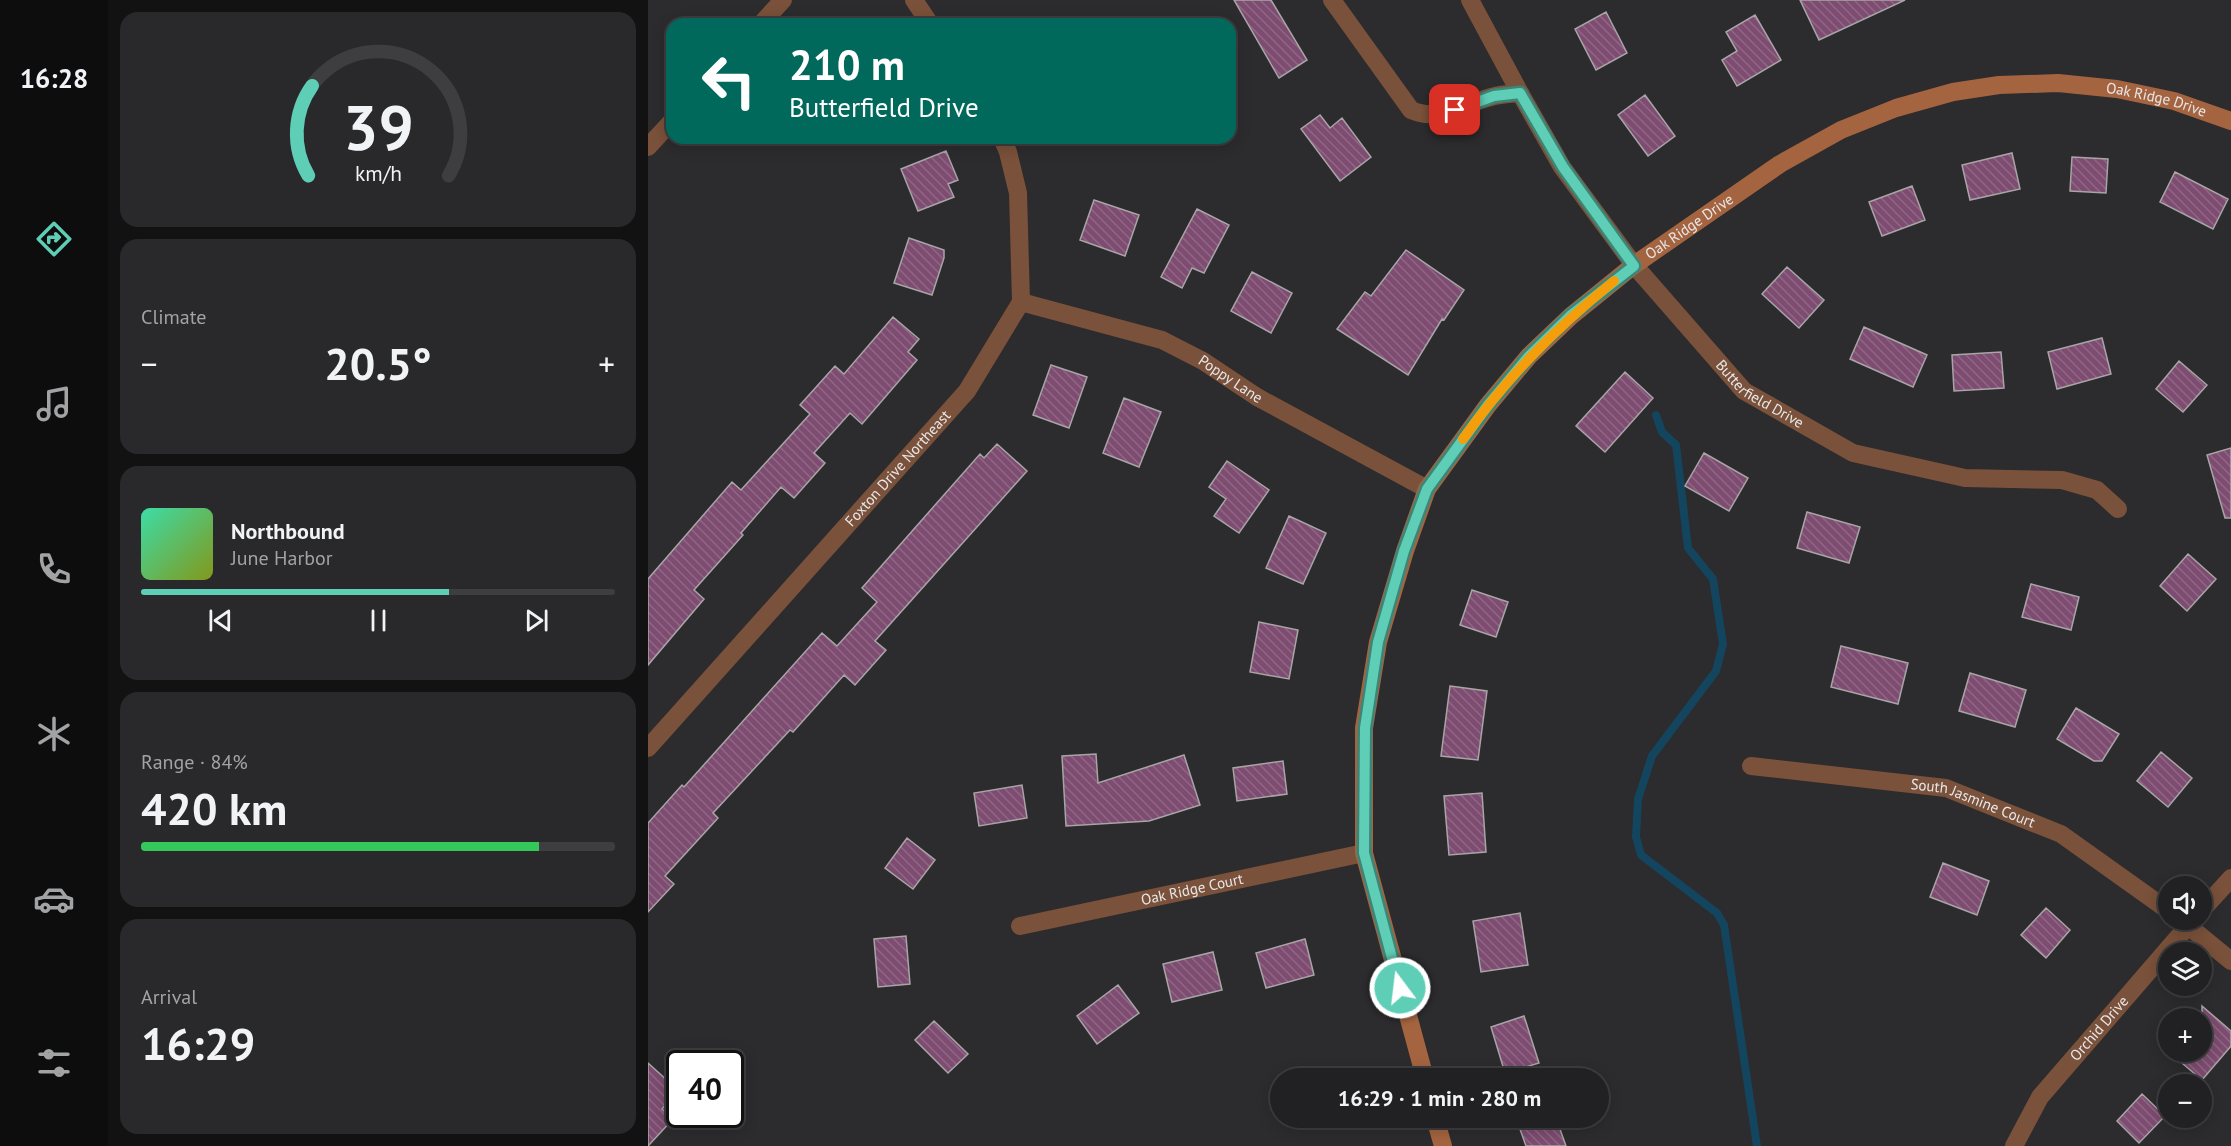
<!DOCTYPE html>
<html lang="en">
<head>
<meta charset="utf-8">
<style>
	:root { --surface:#212022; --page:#29282a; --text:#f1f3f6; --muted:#a2a3a5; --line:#3e3e40; --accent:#5eceb7 }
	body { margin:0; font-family:"PT Sans",sans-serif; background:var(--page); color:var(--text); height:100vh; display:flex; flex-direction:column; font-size:22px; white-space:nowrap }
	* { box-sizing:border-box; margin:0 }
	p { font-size:20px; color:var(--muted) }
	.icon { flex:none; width:33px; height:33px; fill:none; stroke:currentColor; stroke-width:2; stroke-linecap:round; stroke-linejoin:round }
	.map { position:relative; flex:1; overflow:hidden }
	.sheet { display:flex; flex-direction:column; gap:12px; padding:12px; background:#121213; width:540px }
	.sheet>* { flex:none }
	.hud { position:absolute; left:18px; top:18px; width:570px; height:126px; border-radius:18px; box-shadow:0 3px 15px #0003,0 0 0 2px var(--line); background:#00695c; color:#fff; overflow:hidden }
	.buttons { position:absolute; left:1510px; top:876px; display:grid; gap:12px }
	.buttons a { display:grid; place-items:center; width:54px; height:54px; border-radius:50%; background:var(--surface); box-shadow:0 3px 15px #0003,0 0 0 2px var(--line); font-size:30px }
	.speed { position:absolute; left:18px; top:1050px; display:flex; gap:12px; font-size:30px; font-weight:700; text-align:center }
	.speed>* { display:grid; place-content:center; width:78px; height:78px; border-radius:50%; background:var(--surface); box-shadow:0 3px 15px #0003,0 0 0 2px var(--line); line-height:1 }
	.speed .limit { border:3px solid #111; border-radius:9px; background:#fff; color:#111 }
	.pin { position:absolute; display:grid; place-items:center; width:51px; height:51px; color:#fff; margin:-26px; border-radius:12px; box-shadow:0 3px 9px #0006 }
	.me { position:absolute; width:66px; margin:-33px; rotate:345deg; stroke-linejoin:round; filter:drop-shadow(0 0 4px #0008) }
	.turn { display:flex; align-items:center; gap:21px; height:126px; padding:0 24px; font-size:27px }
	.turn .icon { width:78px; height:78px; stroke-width:2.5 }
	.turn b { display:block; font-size:42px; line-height:51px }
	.big { font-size:45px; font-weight:600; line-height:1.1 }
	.sheet .card { flex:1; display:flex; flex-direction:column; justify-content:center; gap:9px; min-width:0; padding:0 21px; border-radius:18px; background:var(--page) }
	.sheet .dial { align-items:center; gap:0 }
	.dial svg { height:156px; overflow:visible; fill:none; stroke:var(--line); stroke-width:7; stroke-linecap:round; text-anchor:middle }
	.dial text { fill:var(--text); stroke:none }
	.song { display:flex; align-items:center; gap:18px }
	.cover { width:72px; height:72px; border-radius:9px; background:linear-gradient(135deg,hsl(160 70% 55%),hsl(70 70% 35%)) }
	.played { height:6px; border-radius:3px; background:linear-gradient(90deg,var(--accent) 65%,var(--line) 65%) }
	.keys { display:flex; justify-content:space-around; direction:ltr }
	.heat { display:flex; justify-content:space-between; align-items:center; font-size:33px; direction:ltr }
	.charge { height:9px; border-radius:4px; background:linear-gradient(90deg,#34c759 84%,var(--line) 0) }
	.trip { position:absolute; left:622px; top:1068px; width:339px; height:60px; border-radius:30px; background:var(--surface); box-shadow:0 3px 15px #0003,0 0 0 2px var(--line); font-weight:600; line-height:60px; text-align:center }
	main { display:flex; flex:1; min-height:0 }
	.dock { display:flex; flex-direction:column; width:108px; justify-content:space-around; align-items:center; background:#0d0d0e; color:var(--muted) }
	.dock .icon { width:42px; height:42px }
	.dock .selected { color:var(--accent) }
	.dock b { font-size:27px; color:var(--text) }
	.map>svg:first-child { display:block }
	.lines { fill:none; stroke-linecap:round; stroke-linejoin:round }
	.stream { stroke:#14455e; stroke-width:8 }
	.building { fill:url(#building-back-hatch); stroke:#a8a5a7; stroke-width:1.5 }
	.street { stroke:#7a513a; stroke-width:18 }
	.secondary { stroke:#a56440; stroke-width:18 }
	.route-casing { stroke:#3d8677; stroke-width:15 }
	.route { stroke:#5eceb7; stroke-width:10 }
	.slow { stroke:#f59e0b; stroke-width:10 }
	.labels { text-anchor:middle; stroke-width:6; stroke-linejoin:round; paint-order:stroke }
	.street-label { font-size:15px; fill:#e7e7e9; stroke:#141415 }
</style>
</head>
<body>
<main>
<nav class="dock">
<b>16:28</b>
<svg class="icon selected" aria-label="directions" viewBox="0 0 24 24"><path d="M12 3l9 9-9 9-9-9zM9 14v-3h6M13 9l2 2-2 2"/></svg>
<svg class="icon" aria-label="music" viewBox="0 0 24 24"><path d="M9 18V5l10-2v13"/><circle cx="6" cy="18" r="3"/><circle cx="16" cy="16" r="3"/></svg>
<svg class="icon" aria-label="phone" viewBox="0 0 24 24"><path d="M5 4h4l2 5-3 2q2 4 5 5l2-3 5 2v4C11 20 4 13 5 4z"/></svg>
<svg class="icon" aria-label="climate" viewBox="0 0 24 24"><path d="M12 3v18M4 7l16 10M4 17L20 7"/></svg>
<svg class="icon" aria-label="car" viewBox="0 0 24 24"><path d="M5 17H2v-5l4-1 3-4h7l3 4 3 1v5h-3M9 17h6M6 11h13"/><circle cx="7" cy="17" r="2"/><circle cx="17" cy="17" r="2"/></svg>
<svg class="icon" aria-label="filters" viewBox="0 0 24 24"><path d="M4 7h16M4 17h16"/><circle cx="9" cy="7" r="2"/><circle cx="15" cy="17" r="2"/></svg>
</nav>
<section class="sheet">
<div class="card dial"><svg viewBox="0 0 100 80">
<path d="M14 69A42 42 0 1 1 86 69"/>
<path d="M14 69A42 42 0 0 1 16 23" stroke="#5eceb7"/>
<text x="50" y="56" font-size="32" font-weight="700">39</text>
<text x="50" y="72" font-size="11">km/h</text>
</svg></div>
<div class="card"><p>Climate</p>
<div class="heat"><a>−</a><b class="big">20.5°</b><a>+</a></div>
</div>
<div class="card">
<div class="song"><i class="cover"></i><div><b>Northbound</b><p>June Harbor</p></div></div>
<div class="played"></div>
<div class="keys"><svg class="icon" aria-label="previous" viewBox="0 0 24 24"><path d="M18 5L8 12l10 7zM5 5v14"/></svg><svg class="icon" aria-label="pause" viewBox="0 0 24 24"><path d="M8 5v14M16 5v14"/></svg><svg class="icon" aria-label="next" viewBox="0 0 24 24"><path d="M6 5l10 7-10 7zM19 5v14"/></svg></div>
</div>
<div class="card"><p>Range · 84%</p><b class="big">420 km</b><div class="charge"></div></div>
<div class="card"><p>Arrival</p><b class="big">16:29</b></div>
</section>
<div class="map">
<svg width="1583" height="1146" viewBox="0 0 1583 1146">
	<defs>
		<pattern id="building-back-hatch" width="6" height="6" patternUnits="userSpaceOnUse" patternTransform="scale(1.5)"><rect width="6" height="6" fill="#7d4c70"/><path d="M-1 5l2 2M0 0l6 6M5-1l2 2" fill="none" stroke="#8f6684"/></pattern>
	</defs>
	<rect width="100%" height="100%" fill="#2c2b2d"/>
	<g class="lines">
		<path class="stream" d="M1008,415L1014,432L1028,445L1040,548L1065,579L1075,644L1068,671L1004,756L990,799L988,837L993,855L1069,913L1076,925L1109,1146"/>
	</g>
	<path class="building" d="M586,0H623L659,60L631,78Z
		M1152,0H1257L1171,40Z
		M958,12L979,53L948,70L927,29Z
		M1107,15L1133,60L1089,86L1074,60L1089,51L1078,32Z
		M997,95L1027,136L1000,156L970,115Z
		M672,115L682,128L694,118L723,157L692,181L653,129Z
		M298,151L310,180L300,184L306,197L270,211L253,169Z
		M1364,153L1372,189L1322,200L1314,165Z
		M1424,157L1460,159L1458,193L1422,191Z
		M1527,172L1580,199L1565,229L1512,202Z
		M1264,186L1277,220L1234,236L1221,202Z
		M446,200L491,215L477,256L432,240Z
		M549,209L581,225L556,273L544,268L534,288L513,277Z
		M261,238L296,250V258L284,295L246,283Z
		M758,250L816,290L796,320L794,319L760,375L689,329L717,292L723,296Z
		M1139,267L1176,300L1151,328L1114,294Z
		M604,272L644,293L623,333L583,311Z
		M245,317L271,339L260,352L269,360L214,424L202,413L166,453L177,463L146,498L133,487L93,533L95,535L46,590L56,599L0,665V579L84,482L93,490L162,414L152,405L187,366L196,374Z
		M1216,327L1279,355L1265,387L1202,359Z
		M1454,338L1463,374L1409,389L1400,352Z
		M1353,352L1356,388L1306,391L1304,355Z
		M1531,361L1559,385L1535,412L1508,389Z
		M403,365L439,377L421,428L385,415Z
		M977,372L1005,398L957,452L928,426Z
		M476,398L513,412L491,467L455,453Z
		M349,444L379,471L227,641L238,650L207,685L196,675L145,732L142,730L65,813L70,818L17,876L26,884L0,912V823L34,785L36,787L174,633L189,646L229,602L214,588L332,454L336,458Z
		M1583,448V518H1577L1559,455Z
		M1056,453L1100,478L1081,511L1037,486Z
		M579,461L621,490L591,533L566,516L578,499L561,487Z
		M1159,512L1212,527L1201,563L1149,548Z
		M641,516L678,533L655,584L618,568Z
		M1540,554L1568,579L1539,611L1512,586Z
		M1383,584L1431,597L1423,630L1374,617Z
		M824,590L860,602L848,637L812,625Z
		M611,622L650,630L641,679L602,672Z
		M1193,646L1260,663L1250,704L1183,687Z
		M1322,673L1378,690L1367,727L1311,711Z
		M802,686L839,691L830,760L793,756Z
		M1428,708L1471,734L1454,761H1446L1409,739Z
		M1513,752L1544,778L1520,807L1489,781Z
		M448,754L450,783L536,755L552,805L501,821L418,826L414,756Z
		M635,761L639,794L589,801L585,768Z
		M374,785L379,818L331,826L326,793Z
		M834,793L838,852L801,855L796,796Z
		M259,838L287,860L265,889L237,868Z
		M1295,863L1341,881L1329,915L1282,897Z
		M1398,908L1422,930L1398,958L1373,935Z
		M872,913L880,965L833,972L825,921Z
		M258,936L262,984L230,987L226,939Z
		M657,939L666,975L618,988L608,953Z
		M565,952L574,990L524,1002L515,964Z
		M470,985L491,1013L449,1044L429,1016Z
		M1554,1006L1583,1031V1046L1554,1080L1521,1052H1554Z
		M876,1016L891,1063L857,1073L843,1027Z
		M286,1021L320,1054L300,1073L267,1040Z
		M0,1063L30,1090L14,1109L25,1119L0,1146Z
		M1494,1094L1517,1116L1491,1143L1469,1121Z
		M868,1118H908L918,1146H878Z"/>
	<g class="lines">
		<g class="street">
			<path d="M266,0L282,24"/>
			<path d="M684,0L763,110C792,123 819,102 847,96C855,94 864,94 872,93"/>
			<path id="s1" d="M822,0L872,93L914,167L986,265L1096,391L1205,453L1317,478L1414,480L1449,490L1470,509"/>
			<path d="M113,24L135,0"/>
			<path d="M0,147L24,121"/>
			<path id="s2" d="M373,302L514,340L555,361L609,397L779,489"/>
			<path id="s3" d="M0,748L319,391L373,302L370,193L360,152L354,138"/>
			<path id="s4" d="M1103,766L1298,788L1413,834L1521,911"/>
			<path d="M1554,910L1583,878"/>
			<path d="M1533,920L1583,961"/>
			<path id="s5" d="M372,926L716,853"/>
			<path id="s6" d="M1366,1146L1392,1097L1545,920"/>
		</g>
		<g class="secondary">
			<path id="s7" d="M777,1078L716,853V728L730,642L757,551L779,489L840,405L881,356L923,316L986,265L1132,164L1193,130L1248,108L1305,92L1351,85L1410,83L1469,89L1526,101L1583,121"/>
			<path d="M787,1118L795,1146"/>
		</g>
	</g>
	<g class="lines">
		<defs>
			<path id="route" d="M752,988L716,853L717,728L730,642L756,551L779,489L840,405L881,356L922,316L986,266L915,167L872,93L846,96L807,110"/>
		</defs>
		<use href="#route" class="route-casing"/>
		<use href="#route" class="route"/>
		<path class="slow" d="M815,439C860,376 906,330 966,281"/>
	</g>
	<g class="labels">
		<g class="street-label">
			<text dy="5" stroke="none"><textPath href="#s7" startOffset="1484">Oak Ridge Drive</textPath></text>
			<text dy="5" stroke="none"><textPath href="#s7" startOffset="980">Oak Ridge Drive</textPath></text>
			<text dy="5" stroke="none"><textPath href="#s2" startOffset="225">Poppy Lane</textPath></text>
			<text dy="5" stroke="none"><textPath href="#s1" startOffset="494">Butterfield Drive</textPath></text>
			<text dy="5" stroke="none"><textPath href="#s3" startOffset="375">Foxton Drive Northeast</textPath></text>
			<text dy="5" stroke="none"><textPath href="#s4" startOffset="226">South Jasmine Court</textPath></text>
			<text dy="5" stroke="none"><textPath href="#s5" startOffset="176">Oak Ridge Court</textPath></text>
			<text dy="5" stroke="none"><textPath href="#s6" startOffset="146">Orchid Drive</textPath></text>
		</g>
	</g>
</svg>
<div class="buttons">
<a><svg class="icon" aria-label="sound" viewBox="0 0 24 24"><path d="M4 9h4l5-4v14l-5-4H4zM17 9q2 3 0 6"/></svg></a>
<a><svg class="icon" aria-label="layers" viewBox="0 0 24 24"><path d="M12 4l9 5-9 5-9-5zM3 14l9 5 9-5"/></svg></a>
<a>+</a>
<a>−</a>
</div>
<div class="speed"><div class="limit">40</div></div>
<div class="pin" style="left:807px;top:110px;background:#d93025"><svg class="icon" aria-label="arrive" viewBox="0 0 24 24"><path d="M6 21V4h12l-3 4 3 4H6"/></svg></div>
<svg class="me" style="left:752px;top:988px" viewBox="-20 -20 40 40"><circle r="17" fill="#5eceb7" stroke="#fff" stroke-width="3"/><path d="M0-11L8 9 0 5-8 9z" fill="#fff"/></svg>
<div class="trip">16:29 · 1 min · 280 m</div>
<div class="hud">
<div class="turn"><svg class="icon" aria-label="left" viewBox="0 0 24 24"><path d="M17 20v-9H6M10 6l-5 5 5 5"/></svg><div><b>210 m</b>Butterfield Drive</div></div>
</div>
</div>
</main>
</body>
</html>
